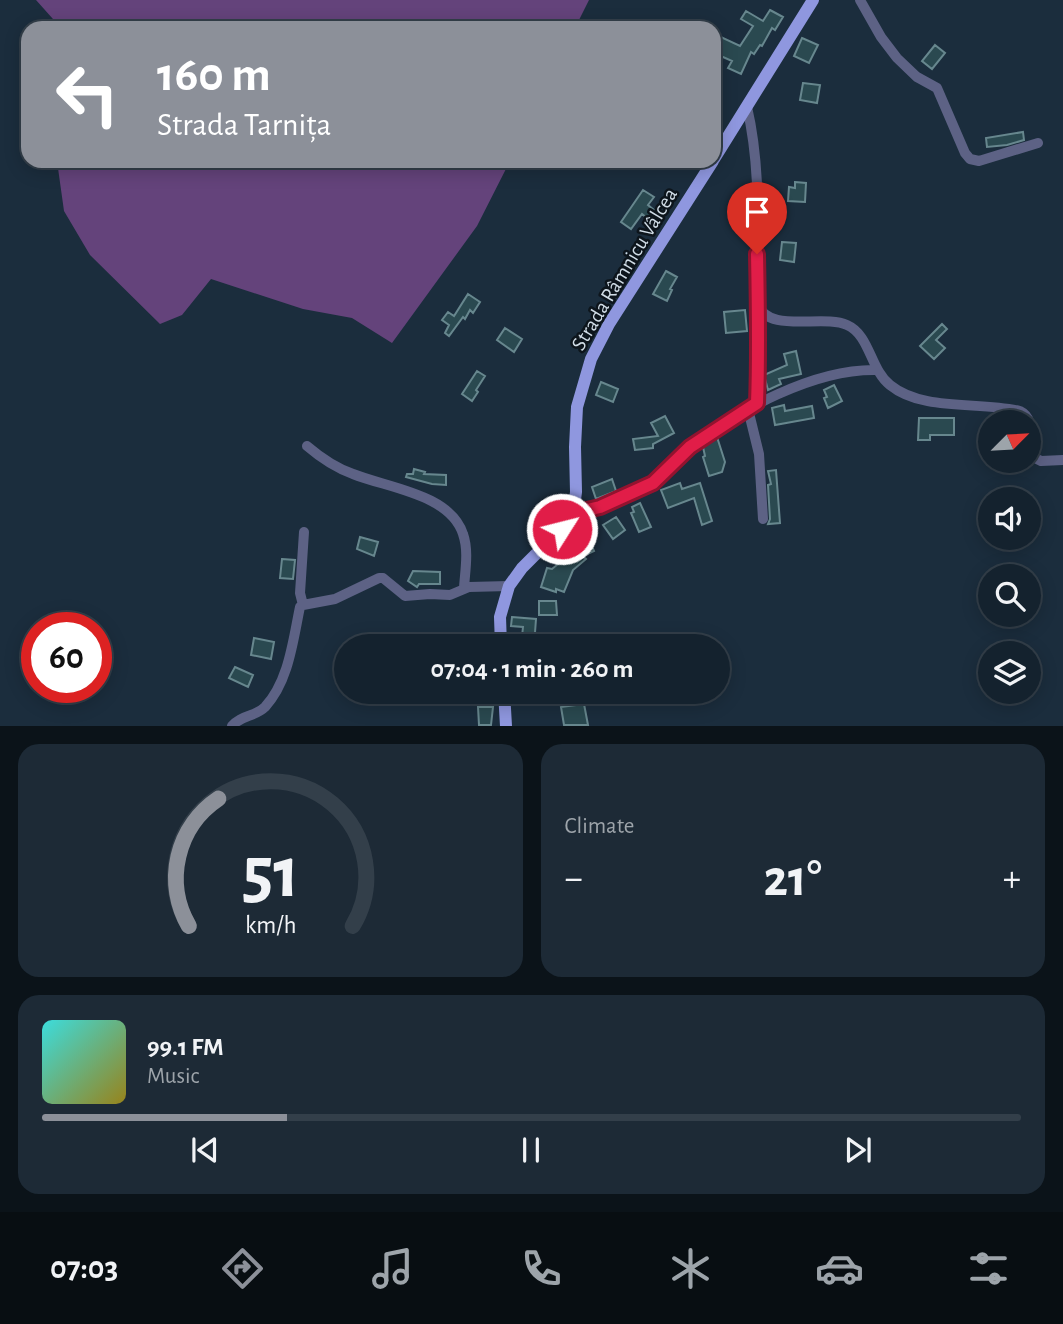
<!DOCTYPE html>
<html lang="en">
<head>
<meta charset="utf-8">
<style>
	:root { --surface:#14222e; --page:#1d2a36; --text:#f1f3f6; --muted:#9da4aa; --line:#333f4a; --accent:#8c9099 }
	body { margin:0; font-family:"Alegreya Sans",sans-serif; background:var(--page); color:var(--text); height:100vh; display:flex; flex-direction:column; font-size:26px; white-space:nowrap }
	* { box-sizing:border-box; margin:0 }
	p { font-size:23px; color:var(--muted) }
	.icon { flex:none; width:38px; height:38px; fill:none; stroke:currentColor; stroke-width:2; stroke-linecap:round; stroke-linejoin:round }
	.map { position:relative; height:726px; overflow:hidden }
	.drawer { display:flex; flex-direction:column; gap:18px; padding:18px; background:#0b1319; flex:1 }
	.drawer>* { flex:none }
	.top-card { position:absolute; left:21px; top:21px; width:700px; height:147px; border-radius:21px; box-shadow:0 4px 18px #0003,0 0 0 2px var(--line); background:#8c9099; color:#fff; overflow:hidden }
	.needle { width:46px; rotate:66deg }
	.tools { position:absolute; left:978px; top:410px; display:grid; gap:14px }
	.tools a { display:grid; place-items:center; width:63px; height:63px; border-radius:50%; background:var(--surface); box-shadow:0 4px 18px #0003,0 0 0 2px var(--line); font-size:35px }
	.speed { position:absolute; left:21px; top:612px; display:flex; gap:14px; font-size:35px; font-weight:700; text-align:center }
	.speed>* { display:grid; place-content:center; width:91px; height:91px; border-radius:50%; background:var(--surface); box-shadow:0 4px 18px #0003,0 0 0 2px var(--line); line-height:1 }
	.speed .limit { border:10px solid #d22; background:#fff; color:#111 }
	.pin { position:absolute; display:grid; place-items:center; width:60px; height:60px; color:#fff; margin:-72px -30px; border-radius:50% 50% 50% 0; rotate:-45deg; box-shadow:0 0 7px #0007 }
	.pin .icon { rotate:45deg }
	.me { position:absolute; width:77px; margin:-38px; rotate:54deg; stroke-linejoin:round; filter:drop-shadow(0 0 5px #0008) }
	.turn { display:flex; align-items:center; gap:24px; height:147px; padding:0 21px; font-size:32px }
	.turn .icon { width:91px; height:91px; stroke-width:2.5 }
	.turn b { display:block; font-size:49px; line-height:60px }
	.big { font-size:52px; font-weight:700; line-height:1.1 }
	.drawer .card { flex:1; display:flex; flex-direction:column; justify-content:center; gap:10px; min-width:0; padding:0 24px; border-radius:21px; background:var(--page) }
	.drawer .dial { align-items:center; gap:0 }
	.dial svg { height:182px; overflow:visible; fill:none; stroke:var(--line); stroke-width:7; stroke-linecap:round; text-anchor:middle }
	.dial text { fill:var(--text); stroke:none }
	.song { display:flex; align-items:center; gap:21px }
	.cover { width:84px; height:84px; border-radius:10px; background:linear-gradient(135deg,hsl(180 70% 55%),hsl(50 70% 35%)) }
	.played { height:7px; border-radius:4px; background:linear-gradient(90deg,var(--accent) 25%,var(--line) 25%) }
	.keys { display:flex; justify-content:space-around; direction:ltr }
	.heat { display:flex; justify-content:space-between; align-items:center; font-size:38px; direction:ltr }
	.drawer .tiles { flex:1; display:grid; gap:18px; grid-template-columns:1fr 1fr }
	.card:last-child { grid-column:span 2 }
	.trip { position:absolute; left:334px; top:634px; width:396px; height:70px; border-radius:35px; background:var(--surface); box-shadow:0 4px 18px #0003,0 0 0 2px var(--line); font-weight:700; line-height:70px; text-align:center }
	.dock { display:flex; height:112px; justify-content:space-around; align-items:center; background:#080e12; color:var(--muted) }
	.dock .icon { width:49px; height:49px }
	.dock .selected { color:var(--accent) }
	.dock b { font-size:32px; color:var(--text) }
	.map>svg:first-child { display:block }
	.green { fill:#64437b }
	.building { fill:#2a4950; stroke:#67878e; stroke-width:2 }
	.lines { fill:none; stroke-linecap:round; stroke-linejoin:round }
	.minor { stroke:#5d6285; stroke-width:10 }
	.major { stroke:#8f97df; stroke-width:12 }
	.route-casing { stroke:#92132f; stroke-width:18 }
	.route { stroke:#e11d48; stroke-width:12 }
	.labels { text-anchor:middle; stroke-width:5; stroke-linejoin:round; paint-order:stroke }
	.street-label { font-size:21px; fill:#d0dce6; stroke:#0d151c }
</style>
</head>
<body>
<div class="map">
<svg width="1063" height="726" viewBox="0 0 1063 726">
	<rect width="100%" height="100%" fill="#1b2d3d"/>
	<path class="green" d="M36,0H589L575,28H61Z
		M57,161H510L477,226L392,343L352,318L303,309L211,279L182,315L160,324L90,255L64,211Z"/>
	<path class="building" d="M770,10L783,17L775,30L772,28L762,46L760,45L754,54L751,52L741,74L728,68L732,61L714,53L721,37L740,46L753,26L741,19L746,11L763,21Z
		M802,38L818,45L809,63L794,56Z
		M935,45L945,53L932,69L922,61Z
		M803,83L820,85L817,103L800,100Z
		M1023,132L1024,140L1007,145L987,147L986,138Z
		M795,182L806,183L805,202L788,201L789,187L795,188Z
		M643,190L654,197L648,205L659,214L652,222L642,214L631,229L621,222Z
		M782,242L796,243L794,262L780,260Z
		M666,271L677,277L670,289L672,290L667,301L653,294Z
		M468,294L480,302L473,313L470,310L465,319L463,317L449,336L445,333L449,325L442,320L448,312L454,316Z
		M745,310L747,331L726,333L724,312Z
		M942,324L947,329L936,340L945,348L934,359L920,346Z
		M505,328L522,339L514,352L497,340Z
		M796,351L801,374L779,379L781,384L768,390L764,375L787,365L784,354Z
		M477,371L485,376L476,390L478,392L472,401L462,394Z
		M601,382L618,389L613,402L596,395Z
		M834,385L842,401L828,408L824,398L827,397L824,390Z
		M784,405L785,411L812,406L814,418L775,425L772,408Z
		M665,416L674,433L653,444V448L635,450L633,439L658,436L651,423Z
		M919,418H954V435H930V440H918Z
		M717,437L725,462L722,472L709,476L703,457L705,456L703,447Z
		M414,469L425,472L424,474L446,475V485L432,484L406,477L407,474H413Z
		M776,470L780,523L768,524L770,519L768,485L771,484L768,471Z
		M612,479L616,491L596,499L592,487Z
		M680,483L682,489L700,483L712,521L702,525L694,498L668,508L661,490Z
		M640,503L651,527L639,532L631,513L634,512L632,507Z
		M616,517L625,530L613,539L603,525Z
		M360,537L378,542L374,556L357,549Z
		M589,539L594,551L583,556L586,559L573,570L564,592L556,589V592L541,587L547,568L552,569Z
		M282,559L295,560L293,579L280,578Z
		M413,571L440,572V584H419L417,587L408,581Z
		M539,601H556L557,615H539Z
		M512,617L536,619L534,646H521L523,627L511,626Z
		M254,638L274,642L271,659L251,655Z
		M235,667L253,675L248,687L229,678Z
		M584,704L588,725H564L561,707Z
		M478,707H493L491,725H479Z"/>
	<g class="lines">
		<path class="minor" d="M860,0L881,37L897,58L917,77L937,88L965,153L970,159L979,161L1038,143
			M747,107C762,171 757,239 758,304C767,334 823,314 847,325C870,335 870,369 890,385C923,412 980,401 1020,411C1037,419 1027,442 1033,457L1041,461L1063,460
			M757,403V342L760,310
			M748,409L759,454L763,519
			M307,446C321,458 336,468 353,474C388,488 450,494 463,534C469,551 465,571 464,588
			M571,514C598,507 627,499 651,484C667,475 675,458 690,447C739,410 813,369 876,370
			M303,605L300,593L304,532
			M232,726C241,715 255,717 265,707C289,681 293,640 300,607L303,605L335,599L379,578H383L405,596L430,594L450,595L469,587L509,586"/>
		<path class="major" d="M714,159L813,0
			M501,646L500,617L509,586L522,568L561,529L574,507L576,492L575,447L577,407L591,359L609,324L713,161
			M504,691L506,726"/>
	</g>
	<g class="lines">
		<defs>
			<path id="route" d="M562,529L570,514L600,507L653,483L690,447L757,403C759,353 758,304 757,254"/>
		</defs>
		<use href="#route" class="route-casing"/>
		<use href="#route" class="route"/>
	</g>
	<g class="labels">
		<g class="street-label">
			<text transform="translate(624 269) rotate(-59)" y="7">Strada Râmnicu Vâlcea</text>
		</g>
	</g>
</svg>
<div class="tools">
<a><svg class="needle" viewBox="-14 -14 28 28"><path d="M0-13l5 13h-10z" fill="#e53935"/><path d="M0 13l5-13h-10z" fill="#9da4aa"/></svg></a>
<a><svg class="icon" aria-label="sound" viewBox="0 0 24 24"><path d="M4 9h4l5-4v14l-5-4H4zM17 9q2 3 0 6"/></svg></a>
<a><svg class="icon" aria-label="search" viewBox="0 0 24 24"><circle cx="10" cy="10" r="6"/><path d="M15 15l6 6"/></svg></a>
<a><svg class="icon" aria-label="layers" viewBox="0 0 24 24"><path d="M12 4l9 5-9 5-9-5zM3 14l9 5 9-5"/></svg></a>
</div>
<div class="speed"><div class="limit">60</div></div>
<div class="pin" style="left:757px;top:254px;background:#d93025"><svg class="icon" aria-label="arrive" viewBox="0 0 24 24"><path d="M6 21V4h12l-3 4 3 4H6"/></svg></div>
<svg class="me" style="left:562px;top:529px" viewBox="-20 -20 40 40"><circle r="17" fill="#e11d48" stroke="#fff" stroke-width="3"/><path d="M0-11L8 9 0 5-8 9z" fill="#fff"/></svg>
<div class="trip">07:04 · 1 min · 260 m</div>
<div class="top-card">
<div class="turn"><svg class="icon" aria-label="left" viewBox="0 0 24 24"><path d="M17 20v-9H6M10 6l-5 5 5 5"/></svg><div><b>160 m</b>Strada Tarnița</div></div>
</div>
</div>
<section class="drawer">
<div class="tiles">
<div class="card dial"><svg viewBox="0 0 100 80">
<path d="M14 69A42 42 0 1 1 86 69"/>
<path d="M14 69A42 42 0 0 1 27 13" stroke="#8c9099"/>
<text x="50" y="56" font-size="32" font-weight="700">51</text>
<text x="50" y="72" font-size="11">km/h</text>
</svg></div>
<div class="card"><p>Climate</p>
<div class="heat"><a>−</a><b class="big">21°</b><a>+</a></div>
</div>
<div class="card">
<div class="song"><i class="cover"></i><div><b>99.1 FM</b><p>Music</p></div></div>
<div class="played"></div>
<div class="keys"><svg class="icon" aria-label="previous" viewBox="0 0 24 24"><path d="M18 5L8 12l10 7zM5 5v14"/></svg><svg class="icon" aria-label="pause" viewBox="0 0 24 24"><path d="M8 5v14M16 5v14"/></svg><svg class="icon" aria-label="next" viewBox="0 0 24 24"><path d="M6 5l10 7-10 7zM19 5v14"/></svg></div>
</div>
</div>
</section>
<nav class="dock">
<b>07:03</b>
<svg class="icon selected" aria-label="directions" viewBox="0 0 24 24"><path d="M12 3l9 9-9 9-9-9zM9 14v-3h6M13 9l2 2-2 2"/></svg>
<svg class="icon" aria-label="music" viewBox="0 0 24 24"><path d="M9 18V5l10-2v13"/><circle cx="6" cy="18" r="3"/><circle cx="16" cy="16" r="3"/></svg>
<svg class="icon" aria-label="phone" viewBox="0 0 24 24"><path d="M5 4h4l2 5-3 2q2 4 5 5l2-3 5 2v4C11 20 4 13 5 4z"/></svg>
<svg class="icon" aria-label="climate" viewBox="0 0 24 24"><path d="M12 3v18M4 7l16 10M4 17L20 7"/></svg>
<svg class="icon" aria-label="car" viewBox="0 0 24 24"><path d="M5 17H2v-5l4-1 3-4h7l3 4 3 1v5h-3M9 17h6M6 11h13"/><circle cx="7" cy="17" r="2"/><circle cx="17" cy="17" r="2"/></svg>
<svg class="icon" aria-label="filters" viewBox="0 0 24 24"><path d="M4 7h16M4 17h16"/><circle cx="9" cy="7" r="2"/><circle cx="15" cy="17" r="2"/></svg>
</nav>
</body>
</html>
